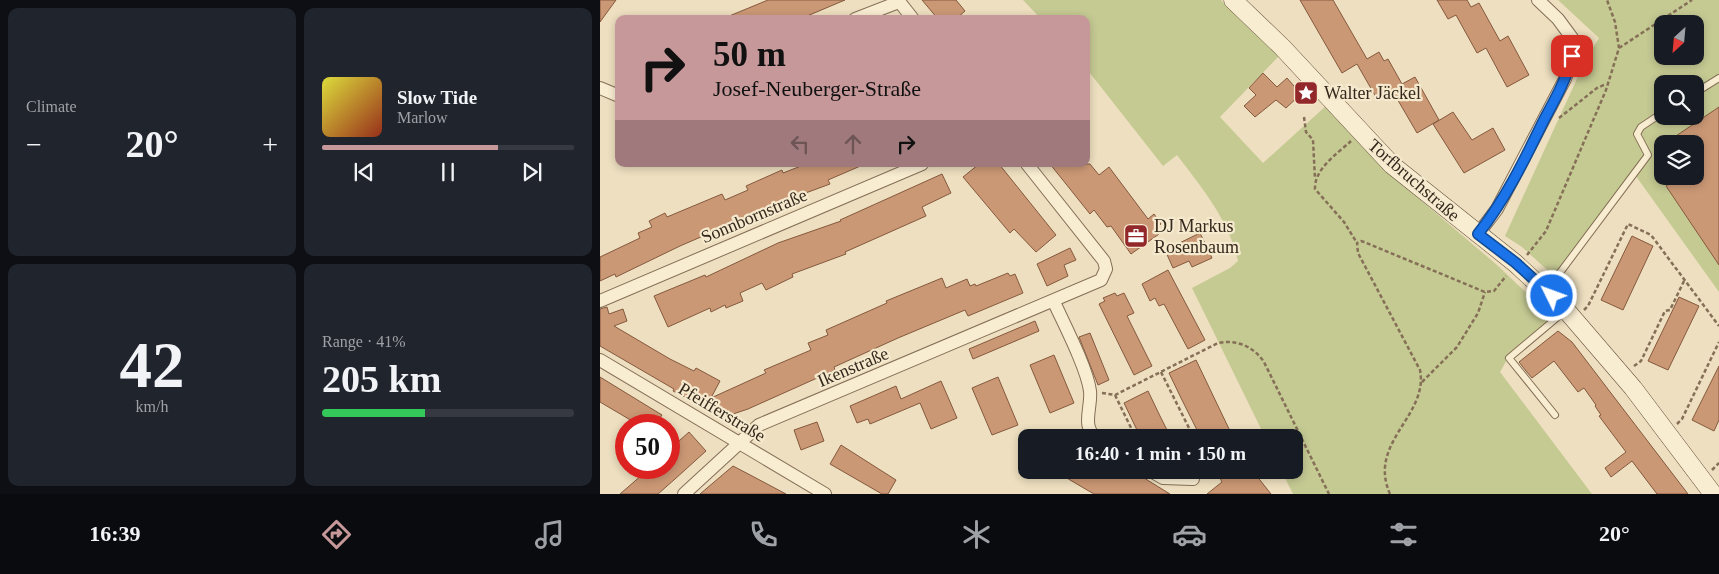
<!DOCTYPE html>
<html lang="en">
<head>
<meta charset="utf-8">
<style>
	:root { --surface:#171b24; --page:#20242c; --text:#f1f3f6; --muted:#9ea1a6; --line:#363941; --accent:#c7989a }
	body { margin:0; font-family:Georgia,serif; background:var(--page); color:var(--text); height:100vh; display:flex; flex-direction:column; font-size:19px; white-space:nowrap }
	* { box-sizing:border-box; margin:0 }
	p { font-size:16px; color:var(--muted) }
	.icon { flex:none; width:28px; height:28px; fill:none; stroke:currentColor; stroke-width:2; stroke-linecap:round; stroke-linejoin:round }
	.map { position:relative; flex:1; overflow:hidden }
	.details { display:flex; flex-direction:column; gap:8px; padding:8px; background:#0d0f14; width:600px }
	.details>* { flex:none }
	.top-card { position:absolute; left:15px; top:15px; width:475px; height:152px; border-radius:10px; box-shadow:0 2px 8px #0003; background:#c7989a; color:#111; overflow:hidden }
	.needle { width:32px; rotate:206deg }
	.controls { position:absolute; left:1054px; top:15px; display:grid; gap:10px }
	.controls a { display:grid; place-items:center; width:50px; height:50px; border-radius:10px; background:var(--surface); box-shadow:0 2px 8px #0003; font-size:25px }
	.speed { position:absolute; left:15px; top:414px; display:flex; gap:10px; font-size:25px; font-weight:700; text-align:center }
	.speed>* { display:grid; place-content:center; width:65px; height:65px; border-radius:50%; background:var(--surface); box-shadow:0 2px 8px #0003; line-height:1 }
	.speed .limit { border:8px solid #d22; background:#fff; color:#111 }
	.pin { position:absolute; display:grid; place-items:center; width:42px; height:42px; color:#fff; margin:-21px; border-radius:10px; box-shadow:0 2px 8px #0006 }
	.me { position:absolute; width:55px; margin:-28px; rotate:312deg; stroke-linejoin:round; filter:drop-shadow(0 0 4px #0008) }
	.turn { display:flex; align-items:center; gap:18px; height:105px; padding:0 15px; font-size:22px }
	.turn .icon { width:65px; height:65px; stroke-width:2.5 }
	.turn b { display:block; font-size:35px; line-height:42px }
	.lanes { display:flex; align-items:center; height:48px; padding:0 15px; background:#0003; justify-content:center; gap:25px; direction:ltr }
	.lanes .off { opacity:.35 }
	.big { font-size:38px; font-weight:800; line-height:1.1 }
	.details .card { flex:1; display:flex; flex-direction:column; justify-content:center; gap:8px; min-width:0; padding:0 18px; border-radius:10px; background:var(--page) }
	.details .dial { align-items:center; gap:0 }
	.dial b { font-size:65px; line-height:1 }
	.song { display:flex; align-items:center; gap:15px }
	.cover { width:60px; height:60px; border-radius:8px; background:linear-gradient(135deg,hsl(60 70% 55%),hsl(10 70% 35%)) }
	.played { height:5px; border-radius:2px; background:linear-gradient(90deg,var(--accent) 70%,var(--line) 70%) }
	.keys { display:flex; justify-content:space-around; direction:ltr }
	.heat { display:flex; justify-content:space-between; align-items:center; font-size:28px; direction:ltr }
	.charge { height:8px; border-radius:4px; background:linear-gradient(90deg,#34c759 41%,var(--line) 0) }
	.details .tiles { flex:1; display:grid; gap:8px; grid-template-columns:repeat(2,1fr) }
	.trip { position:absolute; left:418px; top:429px; width:285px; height:50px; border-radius:10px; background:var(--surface); box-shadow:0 2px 8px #0003; font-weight:800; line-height:50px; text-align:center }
	.tabs { display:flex; height:80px; justify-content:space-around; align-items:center; background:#090b0e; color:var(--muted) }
	.tabs .icon { width:35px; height:35px }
	.tabs .active { color:var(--accent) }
	.tabs b { font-size:22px; color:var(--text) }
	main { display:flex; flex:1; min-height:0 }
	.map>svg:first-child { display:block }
	.green { fill:#c5ca93; fill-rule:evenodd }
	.building { fill:#cb9875; stroke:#84593e }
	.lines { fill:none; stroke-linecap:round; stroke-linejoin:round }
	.service-casing { stroke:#856f57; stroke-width:8 }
	.minor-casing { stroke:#856f57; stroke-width:14 }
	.secondary-casing { stroke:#67503b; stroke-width:19 }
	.path { stroke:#856f57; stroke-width:2.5; stroke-dasharray:4 2.5; stroke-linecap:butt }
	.service { stroke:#f8ecd1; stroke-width:6 }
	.minor { stroke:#f8ecd1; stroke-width:12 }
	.secondary { stroke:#f8ecd1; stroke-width:18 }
	.route-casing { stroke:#114b97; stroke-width:12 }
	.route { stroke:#1a73e8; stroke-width:9 }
	.labels { text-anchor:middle; stroke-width:4.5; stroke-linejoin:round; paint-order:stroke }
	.poi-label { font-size:18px; fill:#35281c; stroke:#f5e9ce; text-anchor:start }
	.street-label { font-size:18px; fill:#35281c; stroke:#f5e9ce }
</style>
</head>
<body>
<main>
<section class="details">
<div class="tiles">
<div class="card"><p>Climate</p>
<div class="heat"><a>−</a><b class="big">20°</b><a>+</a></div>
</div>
<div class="card">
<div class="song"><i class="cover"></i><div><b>Slow Tide</b><p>Marlow</p></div></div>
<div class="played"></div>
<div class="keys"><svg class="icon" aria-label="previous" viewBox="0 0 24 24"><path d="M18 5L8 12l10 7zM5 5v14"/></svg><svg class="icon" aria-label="pause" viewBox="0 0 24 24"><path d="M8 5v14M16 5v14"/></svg><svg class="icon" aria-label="next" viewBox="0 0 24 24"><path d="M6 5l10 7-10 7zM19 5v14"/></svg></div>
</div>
<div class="card dial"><b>42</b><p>km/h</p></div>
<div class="card"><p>Range · 41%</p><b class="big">205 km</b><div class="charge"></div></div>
</div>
</section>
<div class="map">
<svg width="1119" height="494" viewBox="0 0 1119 494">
	<rect width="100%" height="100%" fill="#eddfbf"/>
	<path class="green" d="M423,0H621L680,55L620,117L663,163L727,105L790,174L897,265L953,318L908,358L900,372L992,494H693L681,470H694V438L665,437L592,288L630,268L638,261C629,220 602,188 577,155L563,166L486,68V19H441Z
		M958,0H1119V292L1033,172L955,277L922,247L905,236L986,59L999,38ZM1062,24H1095V56H1062ZM1062,84H1095V116H1062ZM1062,144H1095V176H1062Z"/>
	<path class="building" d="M0,0H16L0,22Z
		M168,0H245L200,19H122Z
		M322,0H356L365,11L356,19H338Z
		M700,0H733L767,59L779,52L784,61L788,59L802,84L815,77L839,120L817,133L792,90L777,99L757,64L742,73Z
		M837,0H867L871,7L879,3L900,41L908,36L929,75L907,87L886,48L877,53L856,15L848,19Z
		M663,73L677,87L687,78L701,94L686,108L676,100L655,117L644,106L656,95L649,88Z
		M1119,107V265L1066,186L1080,176H1095V144H1064Z
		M853,112L872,140L893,128L905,150L864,173L833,124Z
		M206,164H265L228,180L230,184L184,201L80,246L16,277L15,274L0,281V257L40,238L38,233L52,227L49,221L65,213L67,217L122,194L125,200L148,190L146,186L182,170L183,173Z
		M379,164H399L456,235L436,252L414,229L410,233L363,177Z
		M450,164H490L499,175L509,167L548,219L554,214L561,224L555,228L559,234L531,254L511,226L507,227L494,210L490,214Z
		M342,174L351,193L322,207L326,216L245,252L246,254L192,274L193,277L166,290L162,283L140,293L143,301L126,308L125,305L111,312L110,308L68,327L54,296L105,275L106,277L178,243L241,221L240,220Z
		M600,233L612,258L592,267L589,261L573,268L565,250Z
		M1032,236L1053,246L1023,310L1001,300Z
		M470,248L476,260L464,265L468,276L447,286L437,264Z
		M568,270L605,340L588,349L564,304L559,306L555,298L550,301L542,284Z
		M408,273L410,276L415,274L423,293L368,316L365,310L298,338L234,367L235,370L148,409L124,417L73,391L74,389L0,346V309L7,307L9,314L23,309L27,321L14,326L70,359L94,371L96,368L120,381L111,398L166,373L164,370L211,350L208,343L228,335L226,330L287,303L286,301L342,278L346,288L367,279L370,286L375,284L376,286Z
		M515,293L517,296L524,293L534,313L527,316L552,366L534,375L499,304L505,301L503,298Z
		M1079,297L1099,306L1068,370L1048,361Z
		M435,321L439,331L373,359L369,349Z
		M958,331L972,342L1088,494H1057L1032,461L1011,477L1005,468L1026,452L999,416L1001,415L995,406L996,405L984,388L978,392L954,361L932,378L926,371L919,362Z
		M490,333L509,380L498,385L479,337Z
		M454,355L474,403L450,413L430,365Z
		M596,360L630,431L633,438H601L581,398L569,373Z
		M1119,366V420L1114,431L1092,420Z
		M0,377L62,415L55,425H39L0,402Z
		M398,377L418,425L392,435L372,388Z
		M341,381L357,418L331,429L320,403L270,424L268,419L257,423L250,406L296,386L301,399Z
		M548,391L560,416L571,438H541L536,428L524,403Z
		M217,422L224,441L201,450L194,430Z
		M89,432L106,451L75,479L58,494H20L50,468H69V450Z
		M241,445L296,480L288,494H282L230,464Z
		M133,466L154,477L186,494H100Z
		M453,470H531L570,494H494Z
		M616,470H652L671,494H607L622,482Z"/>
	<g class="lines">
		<defs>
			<path id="service" d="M1095,93L1119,78
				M947,290L1048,155L1037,134L1041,127L1062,113
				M955,415L909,358L965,311"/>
			<path id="minor" d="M298,0L313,19
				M255,19L299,2
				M0,88L19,96
				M878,234L897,209L965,79L973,56L972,38L958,19L938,0
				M0,301L322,164
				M454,302C464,324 487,368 490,391C492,407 481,426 496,438
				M0,360L225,494
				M549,470L563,478L593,479
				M84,494L159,425L501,280L506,269L504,261L427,164"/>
			<path id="secondary" d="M633,0L682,47L792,165L915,263L966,310L1033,388L1113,494"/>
		</defs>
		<use href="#service" class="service-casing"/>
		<use href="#minor" class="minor-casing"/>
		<use href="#secondary" class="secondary-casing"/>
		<path class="path" d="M1019,48L1092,0
			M704,117L706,132L713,140L715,179
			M959,118L997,88L1006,84
			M751,141C738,153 714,169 715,189L744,222L757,243
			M927,255L946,231L1006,90L1019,48L1015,22L1007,0
			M984,310L988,306L1028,224L1051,235L1119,326
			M1034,366L1041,361L1065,311L1070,310L1084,281
			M561,372L594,438
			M822,382L857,347L878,313L885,292
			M502,393L515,395L618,343C637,339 654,347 664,362L729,494
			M515,395L536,438
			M1077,424L1082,419L1119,342
			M1112,470L1119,463
			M790,494C767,442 829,416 820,370L758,253L757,243L761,241L764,242L885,292L894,291L906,276"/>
		<use href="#service" class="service"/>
		<use href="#minor" class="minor"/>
		<use href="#secondary" class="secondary"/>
	</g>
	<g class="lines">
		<defs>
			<path id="route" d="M952,296L916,263L878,234C905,200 924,161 943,122C954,101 967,79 972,56"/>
		</defs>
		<use href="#route" class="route-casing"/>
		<use href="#route" class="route"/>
	</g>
	<defs>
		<symbol id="sight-square" viewBox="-11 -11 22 22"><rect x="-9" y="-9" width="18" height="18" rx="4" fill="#93282a" stroke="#f5e9ce"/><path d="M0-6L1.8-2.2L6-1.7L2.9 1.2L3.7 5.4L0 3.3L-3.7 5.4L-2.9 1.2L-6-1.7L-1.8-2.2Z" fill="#fff"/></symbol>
		<symbol id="office-square" viewBox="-11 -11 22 22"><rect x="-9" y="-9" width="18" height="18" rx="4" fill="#93282a" stroke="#f5e9ce"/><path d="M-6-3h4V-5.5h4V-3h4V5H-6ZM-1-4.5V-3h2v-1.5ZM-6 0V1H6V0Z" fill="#fff"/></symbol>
	</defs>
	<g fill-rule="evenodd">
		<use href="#sight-square" x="692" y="79" width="28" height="28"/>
		<use href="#office-square" x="522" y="222" width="28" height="28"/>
	</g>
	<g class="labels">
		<g class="poi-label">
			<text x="724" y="99">Walter Jäckel</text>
			<text x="554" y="232">DJ Markus<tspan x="554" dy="21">Rosenbaum</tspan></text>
		</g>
		<g class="street-label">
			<text transform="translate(814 180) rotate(41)" y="6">Torfbruchstraße</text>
			<text transform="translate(154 216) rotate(-23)" y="6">Sonnbornstraße</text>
			<text transform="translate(253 367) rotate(-23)" y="6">Ikenstraße</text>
			<text transform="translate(122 412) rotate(31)" y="6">Pfeifferstraße</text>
		</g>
	</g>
</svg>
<div class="controls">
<a><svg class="needle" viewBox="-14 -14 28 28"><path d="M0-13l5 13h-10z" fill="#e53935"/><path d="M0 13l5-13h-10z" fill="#9ea1a6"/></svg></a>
<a><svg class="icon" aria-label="search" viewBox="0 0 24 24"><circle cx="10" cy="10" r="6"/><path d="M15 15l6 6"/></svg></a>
<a><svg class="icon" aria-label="layers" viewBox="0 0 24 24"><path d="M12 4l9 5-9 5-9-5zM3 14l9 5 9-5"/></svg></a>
</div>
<div class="speed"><div class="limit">50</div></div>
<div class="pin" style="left:972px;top:56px;background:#d93025"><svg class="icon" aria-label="arrive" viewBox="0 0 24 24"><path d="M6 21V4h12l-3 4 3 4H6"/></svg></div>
<svg class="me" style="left:952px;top:296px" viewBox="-20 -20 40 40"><circle r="17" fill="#1a73e8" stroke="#fff" stroke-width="3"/><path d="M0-11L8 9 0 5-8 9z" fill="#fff"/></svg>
<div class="trip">16:40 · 1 min · 150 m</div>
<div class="top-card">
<div class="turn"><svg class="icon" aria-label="right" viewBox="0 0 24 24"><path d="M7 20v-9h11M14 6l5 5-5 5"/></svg><div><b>50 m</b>Josef-Neuberger-Straße</div></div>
<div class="lanes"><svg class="icon off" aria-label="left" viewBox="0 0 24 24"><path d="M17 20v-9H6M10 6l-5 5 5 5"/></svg><svg class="icon off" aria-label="ahead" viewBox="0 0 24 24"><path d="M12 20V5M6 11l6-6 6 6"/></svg><svg class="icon" aria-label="right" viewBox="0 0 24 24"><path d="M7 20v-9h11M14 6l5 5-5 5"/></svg></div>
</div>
</div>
</main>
<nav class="tabs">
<b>16:39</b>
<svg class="icon active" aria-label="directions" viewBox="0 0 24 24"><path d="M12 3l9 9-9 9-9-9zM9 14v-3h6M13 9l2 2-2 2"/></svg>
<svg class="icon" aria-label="music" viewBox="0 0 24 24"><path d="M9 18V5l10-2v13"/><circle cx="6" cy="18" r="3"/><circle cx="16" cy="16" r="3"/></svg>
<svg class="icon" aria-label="phone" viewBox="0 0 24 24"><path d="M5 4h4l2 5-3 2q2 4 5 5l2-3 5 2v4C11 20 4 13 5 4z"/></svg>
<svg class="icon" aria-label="climate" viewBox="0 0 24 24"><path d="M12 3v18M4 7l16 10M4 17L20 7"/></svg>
<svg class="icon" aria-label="car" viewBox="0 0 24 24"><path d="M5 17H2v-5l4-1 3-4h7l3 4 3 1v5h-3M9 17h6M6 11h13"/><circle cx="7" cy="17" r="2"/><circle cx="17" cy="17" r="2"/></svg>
<svg class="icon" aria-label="filters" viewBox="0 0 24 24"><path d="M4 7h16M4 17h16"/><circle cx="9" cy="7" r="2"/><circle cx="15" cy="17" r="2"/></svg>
<b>20°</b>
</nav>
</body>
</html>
